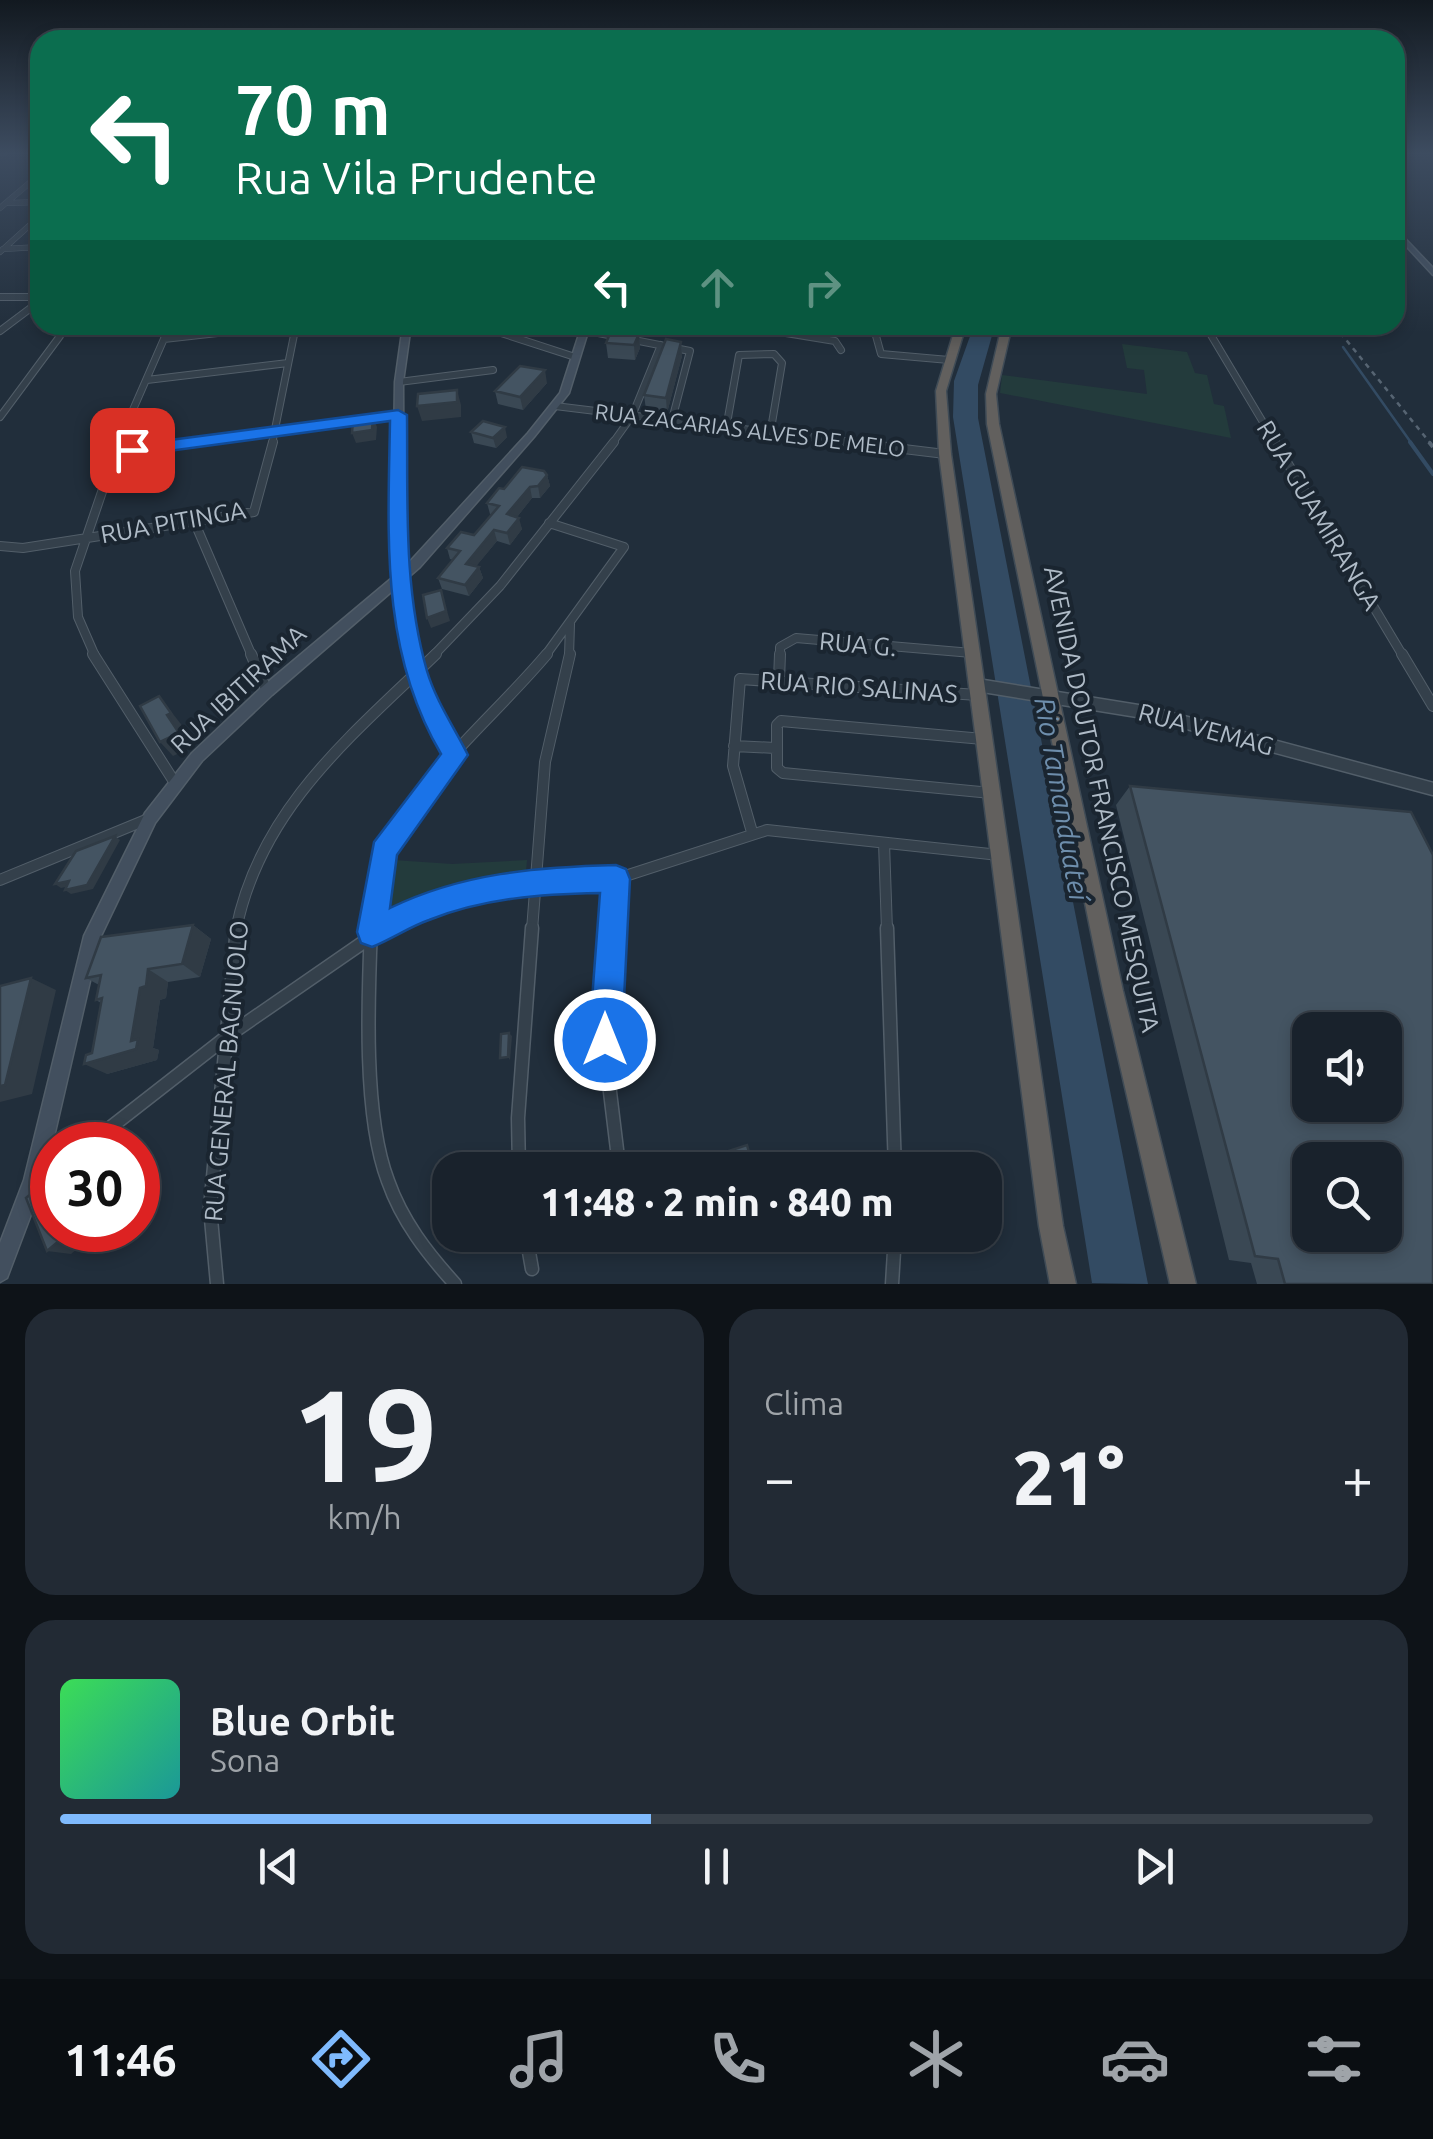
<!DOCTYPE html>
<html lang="pt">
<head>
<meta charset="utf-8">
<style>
	:root { --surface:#19222c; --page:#222a34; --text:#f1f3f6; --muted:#9fa4a9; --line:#373f48; --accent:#7fbafd }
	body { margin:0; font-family:Ubuntu,sans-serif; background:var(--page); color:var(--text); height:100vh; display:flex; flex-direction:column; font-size:38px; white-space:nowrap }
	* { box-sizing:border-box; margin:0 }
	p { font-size:32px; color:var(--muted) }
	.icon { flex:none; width:55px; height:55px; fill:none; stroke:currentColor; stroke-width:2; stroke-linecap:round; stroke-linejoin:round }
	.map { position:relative; height:1284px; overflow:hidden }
	.sheet { display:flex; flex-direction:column; gap:25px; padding:25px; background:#0e1318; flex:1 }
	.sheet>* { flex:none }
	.banner { position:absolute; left:30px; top:30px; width:1375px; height:305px; border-radius:30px; box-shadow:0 5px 15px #0003,0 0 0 2px var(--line); background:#0b6e4f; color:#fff; overflow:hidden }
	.controls { position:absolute; left:1292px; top:1012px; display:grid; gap:20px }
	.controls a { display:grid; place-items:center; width:110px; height:110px; border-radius:20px; background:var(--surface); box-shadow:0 5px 15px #0003,0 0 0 2px var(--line); font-size:50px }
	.speed { position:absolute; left:30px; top:1122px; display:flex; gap:20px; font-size:50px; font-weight:700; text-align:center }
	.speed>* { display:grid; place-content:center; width:130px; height:130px; border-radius:50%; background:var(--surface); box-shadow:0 5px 15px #0003,0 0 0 2px var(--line); line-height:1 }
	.speed .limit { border:15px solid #d22; background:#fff; color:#111 }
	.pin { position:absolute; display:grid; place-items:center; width:85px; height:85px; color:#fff; margin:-42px; border-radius:20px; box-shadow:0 5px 15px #0006 }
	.me { position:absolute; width:110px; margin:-55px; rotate:0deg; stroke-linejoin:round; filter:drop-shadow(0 0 8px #0008) }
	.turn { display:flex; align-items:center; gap:35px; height:210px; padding:0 40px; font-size:45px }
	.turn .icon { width:130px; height:130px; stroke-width:2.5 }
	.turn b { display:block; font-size:70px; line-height:85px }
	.lanes { display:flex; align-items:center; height:95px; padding:0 40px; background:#0003; justify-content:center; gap:50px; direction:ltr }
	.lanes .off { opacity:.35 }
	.big { font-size:75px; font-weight:800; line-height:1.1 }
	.sheet .card { flex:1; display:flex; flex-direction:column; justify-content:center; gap:15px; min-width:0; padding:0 35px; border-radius:30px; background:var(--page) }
	.sheet .dial { align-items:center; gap:0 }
	.dial b { font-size:130px; line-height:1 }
	.song { display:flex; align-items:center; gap:30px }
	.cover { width:120px; height:120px; border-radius:15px; background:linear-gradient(135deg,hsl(130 70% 55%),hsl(180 70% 35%)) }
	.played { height:10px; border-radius:5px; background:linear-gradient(90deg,var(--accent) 45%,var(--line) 45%) }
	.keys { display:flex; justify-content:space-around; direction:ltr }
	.heat { display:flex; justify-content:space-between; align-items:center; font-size:55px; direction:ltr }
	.sheet .tiles { flex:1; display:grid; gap:25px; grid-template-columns:1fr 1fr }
	.card:last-child { grid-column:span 2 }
	.trip { position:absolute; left:432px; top:1152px; width:570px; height:100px; border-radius:30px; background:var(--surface); box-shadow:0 5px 15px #0003,0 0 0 2px var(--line); font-weight:800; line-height:100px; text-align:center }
	.tabs { display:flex; height:160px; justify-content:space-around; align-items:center; background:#0a0e12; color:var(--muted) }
	.tabs .icon { width:70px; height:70px }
	.tabs .active { color:var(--accent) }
	.tabs b { font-size:45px; color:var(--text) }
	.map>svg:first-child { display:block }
	.green { fill:#233b3c }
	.water { fill:#334b63 }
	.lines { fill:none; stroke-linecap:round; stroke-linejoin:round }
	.stream-far1 { stroke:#334b63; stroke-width:2.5 }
	.stream { stroke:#334b63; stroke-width:4 }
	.minor-far4-casing { stroke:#525e69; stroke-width:6 }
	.minor-far3-casing { stroke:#525e69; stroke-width:8 }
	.minor-far2-casing { stroke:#525e69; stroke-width:10 }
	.minor-far1-casing { stroke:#525e69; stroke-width:12 }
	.minor-casing { stroke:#525e69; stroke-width:15 }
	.tertiary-casing { stroke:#525e69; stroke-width:15 }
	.secondary-casing { stroke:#525e69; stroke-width:3 }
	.trunk-casing { stroke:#3f4b56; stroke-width:3 }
	.minor-far4 { stroke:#34404b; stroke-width:5 }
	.minor-far3 { stroke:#34404b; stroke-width:6 }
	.minor-far2 { stroke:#34404b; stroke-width:8 }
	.minor-far1 { stroke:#34404b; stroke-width:10 }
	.minor { stroke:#34404b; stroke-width:12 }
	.tertiary { stroke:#34404b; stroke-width:12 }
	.secondary { fill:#424f5e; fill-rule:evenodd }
	.trunk { fill:#62605e; fill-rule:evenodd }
	.rail-far1 { stroke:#566472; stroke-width:2.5; stroke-dasharray:5 5; stroke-linecap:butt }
	.rail { stroke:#566472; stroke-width:4; stroke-dasharray:9 9; stroke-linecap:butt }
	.wall { fill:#3a4854 }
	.shaded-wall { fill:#303b45 }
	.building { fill:#445462; stroke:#303b45; stroke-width:2.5; fill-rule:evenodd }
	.route { fill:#1a73e8; stroke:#114b97; stroke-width:2.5 }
	.labels { text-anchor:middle; stroke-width:8; stroke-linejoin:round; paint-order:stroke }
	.far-street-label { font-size:22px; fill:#afbbc7; stroke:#1a2530 }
	.street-label { font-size:25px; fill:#afbbc7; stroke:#1a2530 }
	.water-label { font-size:28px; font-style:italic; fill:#6e8eac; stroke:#1a2530 }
</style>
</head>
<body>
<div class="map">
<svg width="1433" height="1284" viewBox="0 0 1433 1284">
	<rect width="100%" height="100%" fill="#212e3b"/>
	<path class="green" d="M1122,344L1187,352L1195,373L1207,375L1214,404L1224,406L1231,438L1000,393L1002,375L1147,394L1144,370L1127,368Z
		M393,860L452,864L527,860L526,871L442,889L389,911L386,895Z"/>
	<path class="water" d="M974,325H995L978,385V418L1148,1284L1092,1283L953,417L954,381Z"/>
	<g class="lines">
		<path class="stream-far1" d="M1343,347L1412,444"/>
		<path class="stream" d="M1410,442L1433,474"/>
		<defs>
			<path id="minor-far4" d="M0,153H4
				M8,203L40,202
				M0,208L40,174
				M3,249L40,247
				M0,252L40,216"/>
			<path id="minor-far3" d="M0,297H40
				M492,325L501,333L575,357
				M737,325L835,341L841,350
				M873,325L881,354L949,360
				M1205,325L1276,444
				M583,330L690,351L673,416
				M0,331L40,301
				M164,339L288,325
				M147,380L288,363
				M399,382L493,370
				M555,406L866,444
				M0,417L60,336
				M726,429L739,355L774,354L782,363L772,423
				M118,444L170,325
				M176,444L398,415
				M272,444L296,325
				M612,444L632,416L661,345"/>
			<path id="minor-far2" d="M846,442L945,454
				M1275,442L1403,656
				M117,452L195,442
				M194,521L252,656
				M0,546L23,548L254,512L273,442
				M398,581L413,656
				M95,656L78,617L75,571L119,442
				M433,656L500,586L614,442
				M545,656L624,547L549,523
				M569,656L570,624
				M780,656V647L796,638L972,653"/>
			<path id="minor-far1" d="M93,654L175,783
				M251,654L267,691
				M413,654L432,714L455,755
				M1402,654L1433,706
				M779,680L780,654
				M983,739L781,721L777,725V768L783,773L991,793
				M734,746L775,748
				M752,832L733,766L740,679L978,695
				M884,843L887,930
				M0,880L148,819
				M236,930C260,809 351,736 436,654
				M370,930C378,803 471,744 547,654
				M378,930L453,897L526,882L616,879L767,830L999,855
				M532,930L545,762L570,654
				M610,930L616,879"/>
			<path id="minor" d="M371,928C368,999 363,1116 388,1181C402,1221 427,1253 455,1284
				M610,928L606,1059L619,1166
				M887,928L895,1170
				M88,1145L229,1035L384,928
				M519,1170L518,1118L532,928
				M36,1179L52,1170
				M526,1235L532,1269
				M217,1284L210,1208L237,928
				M892,1284L895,1235"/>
			<path id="tertiary" d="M977,685L1150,713L1433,789"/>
			<path id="secondary" d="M1395,228L1433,268V275L1395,234Z
				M403,325H411L403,382L404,568L528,433L560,393L582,325H590L569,393L534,437L420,567L272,695L202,761L155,823L100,938L44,1180L7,1278L0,1282V1243L24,1180L84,936L145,813L192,753L262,687L392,578L395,382Z"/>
			<path id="trunk" d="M956,325H966L946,391L951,454L1063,1226L1076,1284H1050L1039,1226L939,454L936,391Z
				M1002,325H1012L996,394L999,424L1123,991L1196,1284H1170L1103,991L987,424L986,394Z"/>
		</defs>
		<use href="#minor-far4" class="minor-far4-casing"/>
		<use href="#minor-far3" class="minor-far3-casing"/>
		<use href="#minor-far2" class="minor-far2-casing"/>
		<use href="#minor-far1" class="minor-far1-casing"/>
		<use href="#minor" class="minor-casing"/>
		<use href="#tertiary" class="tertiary-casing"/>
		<use href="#secondary" class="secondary-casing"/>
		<use href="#trunk" class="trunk-casing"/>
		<use href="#minor-far4" class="minor-far4"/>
		<use href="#minor-far3" class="minor-far3"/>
		<use href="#minor-far2" class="minor-far2"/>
		<use href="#minor-far1" class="minor-far1"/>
		<use href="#minor" class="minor"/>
		<use href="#tertiary" class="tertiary"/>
		<use href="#secondary" class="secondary"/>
		<use href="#trunk" class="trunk"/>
		<path class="rail-far1" d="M1334,325L1431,444"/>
		<path class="rail" d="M1429,442L1433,447"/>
	</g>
	<path class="wall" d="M639,334L640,348L635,360L608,358L606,343Z
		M681,342L682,356L667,413L646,410L644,395Z
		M547,383L523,410L498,404L495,391Z
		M471,432L507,437L496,448L474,443Z
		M547,475L550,486L540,498H532L517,517L522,529L510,545L497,541L476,566L479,567L483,578L469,596L442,589L438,578L453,560L450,559L447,548L474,535L492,514H490L487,503L504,489Z
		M1130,786L1433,1284H1257L1251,1263L1229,1260L1116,805Z
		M193,925L211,939L200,977L168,982L166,998L160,1000L153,1048L159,1050L157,1060L107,1074L92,1053L101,1003L96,1000L99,985L86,978Z"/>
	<path class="shaded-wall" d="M639,334L640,348L635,360L634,345Z
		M681,342L682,356L667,413L666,398Z
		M545,370L547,383L523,410L520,397Z
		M457,390L461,405V417L422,421L417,406Z
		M373,417L377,427L376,440L356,443L352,433Z
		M505,427L507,437L496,448L493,438Z
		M547,475L550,486L540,498L538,486Z
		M530,487L532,498L510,526L507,514Z
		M519,518L522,529L510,545L507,533Z
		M494,530L497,541L469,575L466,564Z
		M479,567L483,578L469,596L465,585Z
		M441,590L450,621L431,628L427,618Z
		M159,696L184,728L180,730L192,747L173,756L160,742Z
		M115,836L120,840L93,889L71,894L65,890Z
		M69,881L75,885L61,888L55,884Z
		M193,925L211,939L200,977L182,964Z
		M148,969L168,982L166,998L160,1000L153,1048L159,1050L157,1060L107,1074L84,1064L131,1041L140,988Z
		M31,978L56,990L32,1094L0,1102V1086Z
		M509,1033L512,1036L510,1060L508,1057Z
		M72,1230H99L71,1254L47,1251Z
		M681,1235H697L663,1247L660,1242Z"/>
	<path class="building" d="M611,331L639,334L634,345L606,343Z
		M666,339L681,342L666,398L644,395Z
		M520,366L545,370L520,397L495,391Z
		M457,390V402L417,406L418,394Z
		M373,417L372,430L352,433L353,420Z
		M483,421L505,427L493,438L471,432Z
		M522,467L544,471L547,475L538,486L530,487L507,514L519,518L507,533L494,530L466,564L479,567L465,585L438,578L460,551L447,548L461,532L474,535L499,506L487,503L499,488L504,489Z
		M441,590L446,611L427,618L423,595Z
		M159,696L171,713L167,715L179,733L160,742L140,706Z
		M1130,786L1411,812L1433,855V1284H1285L1278,1259L1255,1256ZM1310,1030H1385V1105H1310ZM1310,1160H1385V1235H1310Z
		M115,836L87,885L65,890L69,881L55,884L76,851Z
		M193,925L182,964L148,969L146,986L140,988L131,1041L138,1039L136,1049L84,1064L86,1055L92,1053L102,998L96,1000L101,975L86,978L101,937Z
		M31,978L5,1085L0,1086V986Z
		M509,1033L508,1057L500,1058L501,1034Z
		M747,1145L754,1170H670Z
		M52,1177V1230H72L47,1251L26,1198Z
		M659,1235H681L660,1242Z"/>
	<linearGradient id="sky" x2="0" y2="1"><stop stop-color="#121920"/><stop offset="0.46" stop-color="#3d4c60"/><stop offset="1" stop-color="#3d4c60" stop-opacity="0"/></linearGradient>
	<rect width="1433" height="333" fill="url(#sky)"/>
	<path class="route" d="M398,410L407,415C408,501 403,587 427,671C436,701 454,727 468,755L397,855L390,908C462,873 537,867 616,865L626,869L630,879L622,1040L617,1052L605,1056L594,1052L589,1040L600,893C542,894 484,898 429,920C409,927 392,939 372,947L361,943L357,932L374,842L441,754C380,651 388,537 390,421L132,456L123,450L132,445Z"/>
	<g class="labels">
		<g class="far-street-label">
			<text transform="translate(750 430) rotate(7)" y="8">RUA ZACARIAS ALVES DE MELO</text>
		</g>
		<g class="street-label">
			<text transform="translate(1319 515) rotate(59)" y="9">RUA GUAMIRANGA</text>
			<text transform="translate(173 522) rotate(-10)" y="9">RUA PITINGA</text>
			<text transform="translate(858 644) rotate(5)" y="9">RUA G.</text>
			<text transform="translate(859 687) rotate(4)" y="9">RUA RIO SALINAS</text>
			<text transform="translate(238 689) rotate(-43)" y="9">RUA IBITIRAMA</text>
			<text transform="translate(1206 729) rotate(15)" y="9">RUA VEMAG</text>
			<text transform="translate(1102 799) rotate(78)" y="9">AVENIDA DOUTOR FRANCISCO MESQUITA</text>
			<text transform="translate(226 1071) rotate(-85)" y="9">RUA GENERAL BAGNUOLO</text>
		</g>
		<g class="water-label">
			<text transform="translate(1062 799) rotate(80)" y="10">Rio Tamanduateí</text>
		</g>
	</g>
</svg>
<div class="controls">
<a><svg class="icon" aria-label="sound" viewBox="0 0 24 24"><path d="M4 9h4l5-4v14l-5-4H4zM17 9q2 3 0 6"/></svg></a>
<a><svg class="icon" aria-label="search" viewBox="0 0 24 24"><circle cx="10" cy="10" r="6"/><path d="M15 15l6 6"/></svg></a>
</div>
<div class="speed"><div class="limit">30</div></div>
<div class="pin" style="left:132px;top:450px;background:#d93025"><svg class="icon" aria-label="arrive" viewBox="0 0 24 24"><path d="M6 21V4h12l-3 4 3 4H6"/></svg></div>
<svg class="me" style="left:605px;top:1040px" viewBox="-20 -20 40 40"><circle r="17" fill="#1a73e8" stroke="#fff" stroke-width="3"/><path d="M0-11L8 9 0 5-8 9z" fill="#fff"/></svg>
<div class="trip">11:48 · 2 min · 840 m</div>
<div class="banner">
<div class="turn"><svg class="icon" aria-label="left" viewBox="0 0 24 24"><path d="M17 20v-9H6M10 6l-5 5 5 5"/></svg><div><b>70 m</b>Rua Vila Prudente</div></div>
<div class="lanes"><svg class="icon" aria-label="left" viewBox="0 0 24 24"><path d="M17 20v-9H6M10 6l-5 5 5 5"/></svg><svg class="icon off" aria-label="ahead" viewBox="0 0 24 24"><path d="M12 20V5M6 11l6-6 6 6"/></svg><svg class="icon off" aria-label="right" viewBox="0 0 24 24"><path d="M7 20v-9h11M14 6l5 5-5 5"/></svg></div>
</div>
</div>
<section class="sheet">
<div class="tiles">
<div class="card dial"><b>19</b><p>km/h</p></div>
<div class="card"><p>Clima</p>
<div class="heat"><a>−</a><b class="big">21°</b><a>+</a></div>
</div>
<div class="card">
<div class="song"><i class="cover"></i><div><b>Blue Orbit</b><p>Sona</p></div></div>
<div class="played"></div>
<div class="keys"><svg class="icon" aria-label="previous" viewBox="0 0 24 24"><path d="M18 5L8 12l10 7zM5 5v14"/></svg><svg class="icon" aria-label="pause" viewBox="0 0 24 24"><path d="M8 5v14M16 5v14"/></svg><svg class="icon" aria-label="next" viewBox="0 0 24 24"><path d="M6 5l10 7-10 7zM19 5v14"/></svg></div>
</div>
</div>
</section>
<nav class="tabs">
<b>11:46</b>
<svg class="icon active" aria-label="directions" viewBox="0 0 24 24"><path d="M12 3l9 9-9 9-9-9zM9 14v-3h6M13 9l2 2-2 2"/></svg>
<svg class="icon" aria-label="music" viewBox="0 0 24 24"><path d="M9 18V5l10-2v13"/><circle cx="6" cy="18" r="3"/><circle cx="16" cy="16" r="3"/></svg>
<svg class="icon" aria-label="phone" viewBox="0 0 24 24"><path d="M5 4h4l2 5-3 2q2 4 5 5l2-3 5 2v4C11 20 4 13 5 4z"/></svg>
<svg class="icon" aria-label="climate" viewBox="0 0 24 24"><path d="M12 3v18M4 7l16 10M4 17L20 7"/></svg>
<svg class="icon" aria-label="car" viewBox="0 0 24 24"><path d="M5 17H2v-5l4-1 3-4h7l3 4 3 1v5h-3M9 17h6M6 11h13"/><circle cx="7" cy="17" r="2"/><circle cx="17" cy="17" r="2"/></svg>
<svg class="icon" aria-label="filters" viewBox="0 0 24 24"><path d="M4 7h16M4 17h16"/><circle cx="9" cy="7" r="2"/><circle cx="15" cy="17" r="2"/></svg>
</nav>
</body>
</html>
